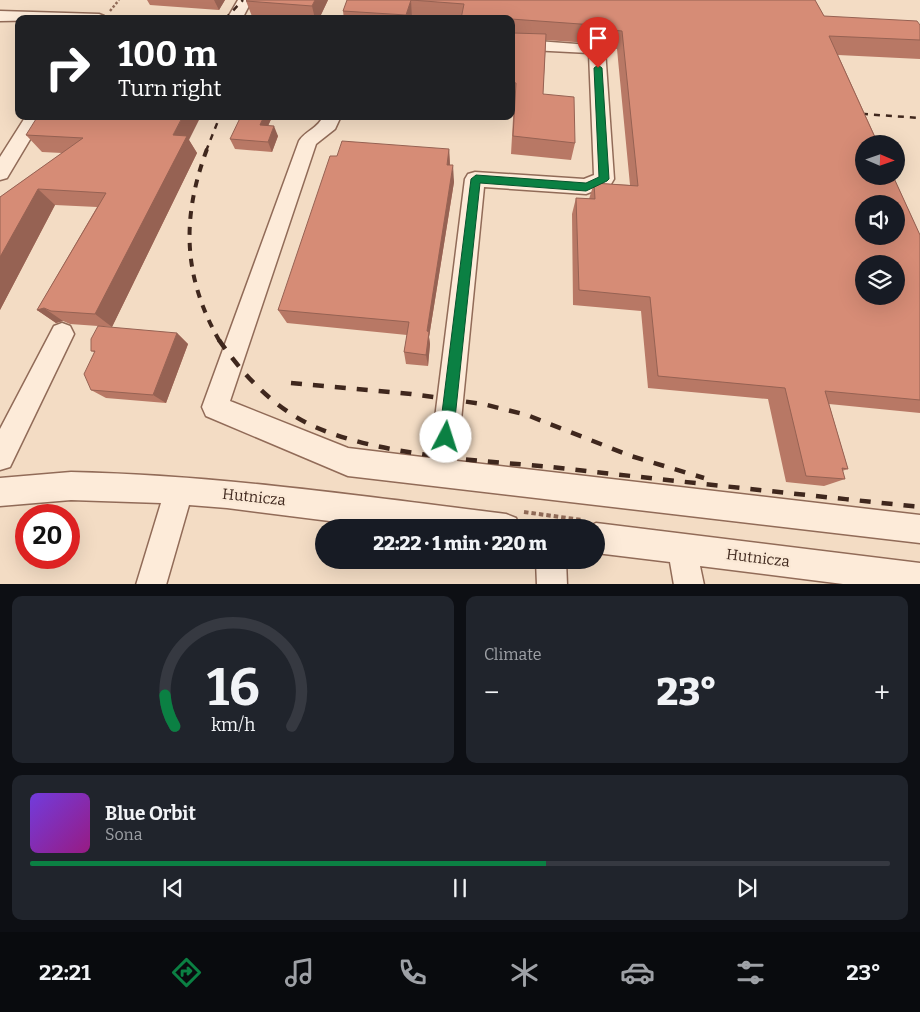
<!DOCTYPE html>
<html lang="en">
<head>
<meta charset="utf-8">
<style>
	:root { --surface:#171b24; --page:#20242c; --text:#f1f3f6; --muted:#9ea1a6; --line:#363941; --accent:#0b8043 }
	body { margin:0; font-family:Bitter,serif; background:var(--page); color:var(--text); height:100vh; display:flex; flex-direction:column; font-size:19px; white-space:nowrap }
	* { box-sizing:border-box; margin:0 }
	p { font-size:16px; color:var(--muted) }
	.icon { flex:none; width:28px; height:28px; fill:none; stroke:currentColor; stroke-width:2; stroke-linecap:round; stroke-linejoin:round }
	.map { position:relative; height:584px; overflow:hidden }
	.details { display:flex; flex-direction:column; gap:12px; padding:12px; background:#0d0f14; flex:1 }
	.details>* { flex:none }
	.guide { position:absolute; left:15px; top:15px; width:500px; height:105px; border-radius:10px; box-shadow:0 5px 20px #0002; background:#202124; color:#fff; overflow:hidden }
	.needle { width:32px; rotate:92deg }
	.fabs { position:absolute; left:855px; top:135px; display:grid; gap:10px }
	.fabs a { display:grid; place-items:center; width:50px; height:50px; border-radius:50%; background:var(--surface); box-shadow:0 5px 20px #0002; font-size:25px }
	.speed { position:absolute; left:15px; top:504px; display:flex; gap:10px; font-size:25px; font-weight:700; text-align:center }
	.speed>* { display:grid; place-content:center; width:65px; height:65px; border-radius:50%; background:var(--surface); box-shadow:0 5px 20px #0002; line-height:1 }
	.speed .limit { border:8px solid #d22; background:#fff; color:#111 }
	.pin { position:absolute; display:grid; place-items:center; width:42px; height:42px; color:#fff; margin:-51px -21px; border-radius:50% 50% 50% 0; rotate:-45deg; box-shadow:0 0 5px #0007 }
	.pin .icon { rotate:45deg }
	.me { position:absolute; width:55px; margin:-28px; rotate:5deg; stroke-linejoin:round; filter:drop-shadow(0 0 4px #0008) }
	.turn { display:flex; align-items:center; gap:18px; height:105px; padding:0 20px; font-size:22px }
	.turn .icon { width:65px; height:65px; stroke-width:2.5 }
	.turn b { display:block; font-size:35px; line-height:42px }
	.big { font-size:38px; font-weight:800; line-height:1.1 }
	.details .widget { flex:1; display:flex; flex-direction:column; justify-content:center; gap:8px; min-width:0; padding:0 18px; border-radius:10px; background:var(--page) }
	.details .dial { align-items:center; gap:0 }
	.dial svg { height:130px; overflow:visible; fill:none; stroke:var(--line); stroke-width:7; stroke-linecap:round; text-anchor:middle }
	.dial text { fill:var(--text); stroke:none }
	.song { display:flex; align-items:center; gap:15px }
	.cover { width:60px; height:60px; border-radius:8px; background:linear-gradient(135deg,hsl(260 70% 55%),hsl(310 70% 35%)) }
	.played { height:5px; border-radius:2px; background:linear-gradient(90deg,var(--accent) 60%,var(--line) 60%) }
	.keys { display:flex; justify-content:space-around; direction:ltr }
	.heat { display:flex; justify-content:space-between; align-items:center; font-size:28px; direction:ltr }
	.details .tiles { flex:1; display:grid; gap:12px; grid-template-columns:1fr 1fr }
	.widget:last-child { grid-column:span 2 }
	.trip { position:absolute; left:315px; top:519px; width:290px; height:50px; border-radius:25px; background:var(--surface); box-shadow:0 5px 20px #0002; font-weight:800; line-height:50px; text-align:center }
	.menu { display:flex; height:80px; justify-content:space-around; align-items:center; background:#090b0e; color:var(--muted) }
	.menu .icon { width:35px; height:35px }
	.menu .active { color:var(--accent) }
	.menu b { font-size:22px; color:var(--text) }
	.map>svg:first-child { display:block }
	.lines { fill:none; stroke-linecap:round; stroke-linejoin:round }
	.minor-casing { stroke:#916b58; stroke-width:3 }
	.path-far1 { stroke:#916b58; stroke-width:2.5; stroke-dasharray:2.5 2; stroke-linecap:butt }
	.path { stroke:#916b58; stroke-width:4; stroke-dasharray:4.5 3; stroke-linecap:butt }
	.minor { fill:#fdebd9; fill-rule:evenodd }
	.rail-far2 { stroke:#3f271d; stroke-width:2.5; stroke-dasharray:6 6; stroke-linecap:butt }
	.rail-far1 { stroke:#3f271d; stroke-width:4; stroke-dasharray:8 8; stroke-linecap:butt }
	.rail { stroke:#3f271d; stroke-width:4.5; stroke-dasharray:11 11; stroke-linecap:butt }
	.wall { fill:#b87865 }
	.shaded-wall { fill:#966253 }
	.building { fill:#d68c76; stroke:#966253; fill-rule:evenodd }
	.route { fill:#0b8043; stroke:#07532c }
	.labels { text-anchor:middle; stroke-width:4.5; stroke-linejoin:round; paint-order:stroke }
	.near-street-label { font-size:15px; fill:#3f271d; stroke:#fae8d5 }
</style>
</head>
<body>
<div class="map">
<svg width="920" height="585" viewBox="0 0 920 585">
	<rect width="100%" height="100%" fill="#f3dcc4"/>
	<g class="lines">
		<defs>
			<path id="minor" d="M238,0H252L242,19H227Z
				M0,11L99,14L104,16L106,19L0,21Z
				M511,39L603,46L605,49L614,179L611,184L586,194L484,187L457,461L920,515V543L348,476L206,416L202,407L299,141C305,131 319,128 323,116H341L335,129L316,144L230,401L348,448L430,458L465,179L468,174L475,172L584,179L594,175L589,53L511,49Z
				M26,116H44L7,178L0,180V157Z
				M62,323L70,326L74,334L10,467L0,470V429L54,326Z
				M71,472C217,475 361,496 506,514L516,518L520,528H385L227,508L189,505L166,585H136L161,503L71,500L0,506V478Z
				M596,523L920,563V585H851L700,566L704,585H674L670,562L596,553V528H586Z
				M536,560H566L567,585H537Z"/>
		</defs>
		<use href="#minor" class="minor-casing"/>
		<path class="path-far1" d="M110,11L119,0"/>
		<path class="path" d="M524,512L582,520"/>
		<use href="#minor" class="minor"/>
		<path class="rail-far2" d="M225,19L243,0
			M850,113L920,118
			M206,151L220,116"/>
		<path class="rail-far1" d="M207,149C181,219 183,277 220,342"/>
		<path class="rail" d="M219,340C243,375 274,408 313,426C380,456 477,460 551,467C674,481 797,494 920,507
			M291,383L411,394L483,404L527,415L631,456L704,478"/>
	</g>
	<path class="wall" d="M147,0H225L219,10L150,5Z
		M247,0H328L319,19H253L246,1Z
		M347,0H815L824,16L920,25V59L838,55L920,235V413L829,404L848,469L842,471L845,479L824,486L786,482L768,399L648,388L641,311L573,305L572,214L576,198L589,199L594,183L630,185L617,49H607L603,44L546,40L543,94L575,143L571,160L511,154L514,101H511L512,79H511V19H344L343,11Z
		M272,117L268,126L278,136L272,152L235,149L230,139Z
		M64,119L189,140L197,153L112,327L70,324L63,321L56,323L37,310L97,207L55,205L0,310V197L62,153L42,152L26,135Z
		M449,149L450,165L454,182L429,337L430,344L428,366L406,364L404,352L407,335L287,323L278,310L337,156Z
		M177,333L188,344L166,403L106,398L91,390L94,352L91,351Z"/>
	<path class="shaded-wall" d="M214,0H225L219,10Z
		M315,0H328L319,19H315L312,6Z
		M411,0L412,19H406V15Z
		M183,116H201L189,140L197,153L112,327L95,314L173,135Z
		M264,116L272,117L264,135L260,125Z
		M274,126L278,136L272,152L268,142Z
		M449,149L450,166L447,165Z
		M453,165L454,182L429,337L430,344L428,366L426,355L427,331Z
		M38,189L55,205L0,310V257Z
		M44,308L63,321L56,323L37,310Z
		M177,333L188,344L166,403L153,395Z"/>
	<path class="building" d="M247,0H315L312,6L246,1Z
		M347,0H815L824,16L917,21L920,25V40L829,36L878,144H864V176H893L920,235V400L825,391L848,469L842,468L845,479L806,476L785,388L658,376L650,297L579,290L576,198L595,199L594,183L638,186L622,31L612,30L608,26L511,19V21V19H461L464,4L411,0L406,15L343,11ZM864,204H896V236H864ZM864,264H896V296H864Z
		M511,31L513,33L546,34L543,94L574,97L575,143L513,136L516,83L512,82L514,61L511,60Z
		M66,116H183L173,135L187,136L95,314L51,311L44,308L37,310L106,193L38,189L0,257V197L83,138L26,135L36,119H64Z
		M241,116H264L260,125L274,126L268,142L230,139Z
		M342,141L449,149L447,165H453L427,331L429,332L426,355L404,352L409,322L278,310L330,156H337Z
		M98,326L177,333L153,395L91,390L84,374L95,351H91V339Z"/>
	<path class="route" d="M598,65L602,68L609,179L607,181L586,191L480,183L453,437L451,442L446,444L441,442L439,437L471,179L476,175L586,183L599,177L594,68Z"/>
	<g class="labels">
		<g class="near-street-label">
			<text transform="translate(254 497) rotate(6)" y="5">Hutnicza</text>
			<text transform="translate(758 558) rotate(7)" y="5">Hutnicza</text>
		</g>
	</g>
</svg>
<div class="fabs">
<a><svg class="needle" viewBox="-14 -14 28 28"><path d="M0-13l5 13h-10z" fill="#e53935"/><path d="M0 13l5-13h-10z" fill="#9ea1a6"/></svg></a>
<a><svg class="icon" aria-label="sound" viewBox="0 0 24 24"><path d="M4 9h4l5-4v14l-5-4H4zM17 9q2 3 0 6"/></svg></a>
<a><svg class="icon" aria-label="layers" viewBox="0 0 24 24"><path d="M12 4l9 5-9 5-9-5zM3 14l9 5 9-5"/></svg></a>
</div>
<div class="speed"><div class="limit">20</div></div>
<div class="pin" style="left:598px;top:68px;background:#d93025"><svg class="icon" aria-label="arrive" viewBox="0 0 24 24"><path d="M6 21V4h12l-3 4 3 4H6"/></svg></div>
<svg class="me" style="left:446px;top:437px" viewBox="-20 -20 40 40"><circle r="19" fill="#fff"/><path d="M0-13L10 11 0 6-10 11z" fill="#0b8043"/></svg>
<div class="trip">22:22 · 1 min · 220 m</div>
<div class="guide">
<div class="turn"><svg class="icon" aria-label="right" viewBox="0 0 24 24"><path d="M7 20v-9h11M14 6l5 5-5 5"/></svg><div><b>100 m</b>Turn right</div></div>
</div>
</div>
<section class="details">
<div class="tiles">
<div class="widget dial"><svg viewBox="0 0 100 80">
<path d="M14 69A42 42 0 1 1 86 69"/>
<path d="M14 69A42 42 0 0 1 8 50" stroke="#0b8043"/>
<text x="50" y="56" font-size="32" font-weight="700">16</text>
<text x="50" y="72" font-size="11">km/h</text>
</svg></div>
<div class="widget"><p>Climate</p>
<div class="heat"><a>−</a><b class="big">23°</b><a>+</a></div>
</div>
<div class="widget">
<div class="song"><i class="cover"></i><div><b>Blue Orbit</b><p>Sona</p></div></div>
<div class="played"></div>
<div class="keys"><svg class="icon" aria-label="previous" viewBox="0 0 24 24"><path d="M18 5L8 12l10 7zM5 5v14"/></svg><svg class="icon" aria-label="pause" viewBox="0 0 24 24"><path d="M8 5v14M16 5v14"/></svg><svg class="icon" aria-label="next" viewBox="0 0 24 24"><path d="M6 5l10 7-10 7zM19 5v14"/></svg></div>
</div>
</div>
</section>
<nav class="menu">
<b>22:21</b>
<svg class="icon active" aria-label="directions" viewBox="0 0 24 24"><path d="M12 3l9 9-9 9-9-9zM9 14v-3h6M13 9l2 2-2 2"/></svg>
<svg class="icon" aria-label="music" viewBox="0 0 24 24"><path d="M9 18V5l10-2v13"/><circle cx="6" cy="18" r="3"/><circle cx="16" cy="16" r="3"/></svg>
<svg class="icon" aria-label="phone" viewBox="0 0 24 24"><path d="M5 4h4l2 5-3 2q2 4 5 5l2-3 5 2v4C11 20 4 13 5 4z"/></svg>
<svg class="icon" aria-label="climate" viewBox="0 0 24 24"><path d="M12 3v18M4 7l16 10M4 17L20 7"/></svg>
<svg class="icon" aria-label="car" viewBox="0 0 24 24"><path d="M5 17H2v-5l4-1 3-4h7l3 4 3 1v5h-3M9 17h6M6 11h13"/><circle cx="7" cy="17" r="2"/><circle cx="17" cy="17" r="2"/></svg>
<svg class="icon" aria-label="filters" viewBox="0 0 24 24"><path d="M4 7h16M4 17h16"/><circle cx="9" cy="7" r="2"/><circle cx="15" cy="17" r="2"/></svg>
<b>23°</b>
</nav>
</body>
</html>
